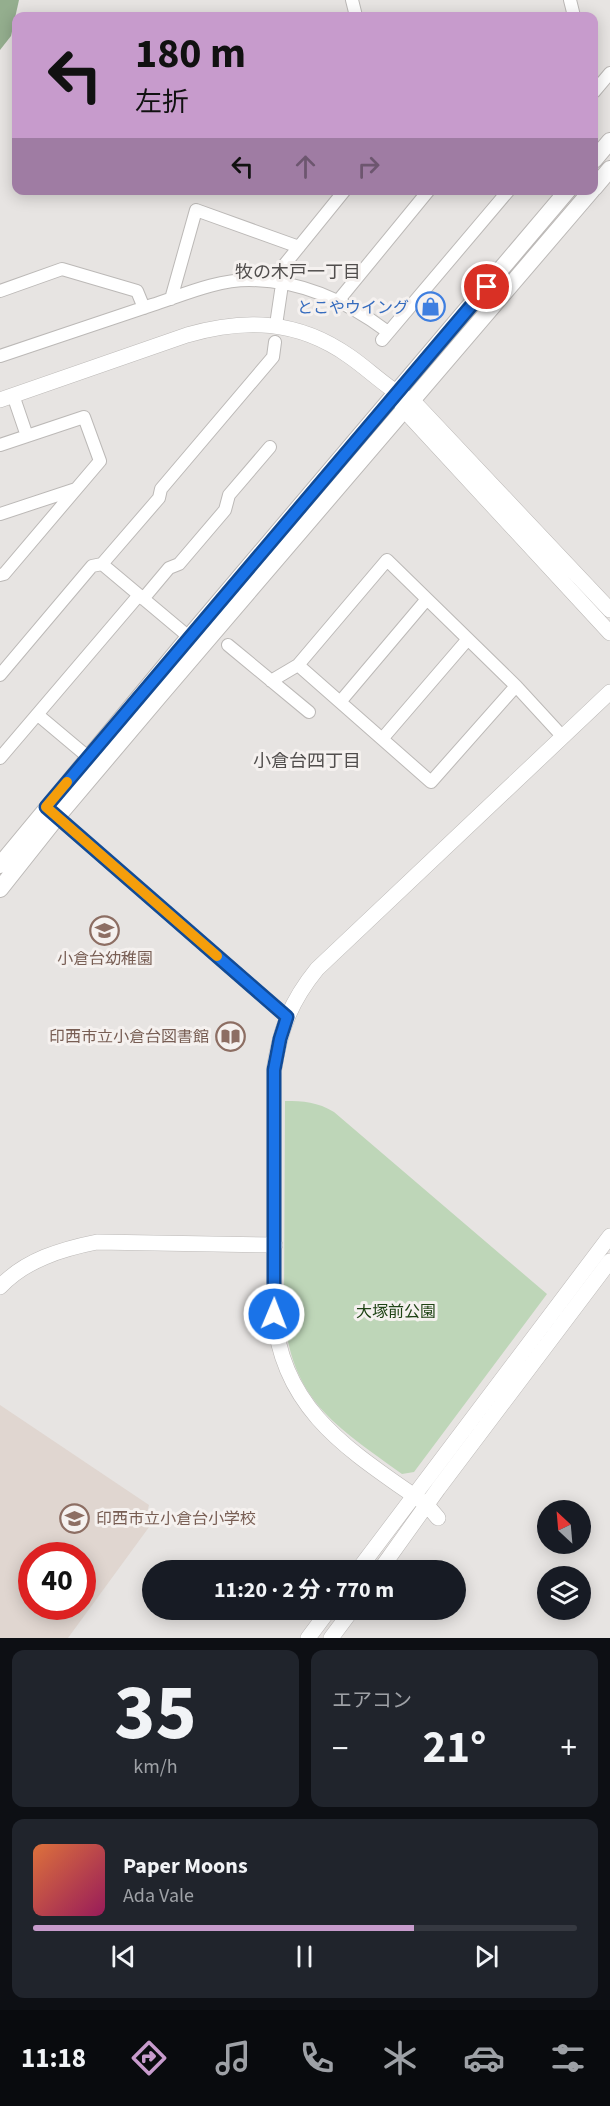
<!DOCTYPE html>
<html lang="ja">
<head>
<meta charset="utf-8">
<style>
	:root { --surface:#171b24; --page:#20242c; --text:#f1f3f6; --muted:#9ea1a6; --line:#363941; --accent:#c79bcc }
	body { margin:0; font-family:"Source Sans 3","Noto Sans JP",sans-serif; background:var(--page); color:var(--text); height:100vh; display:flex; flex-direction:column; font-size:22px; white-space:nowrap }
	* { box-sizing:border-box; margin:0 }
	p { font-size:20px; color:var(--muted) }
	.icon { flex:none; width:33px; height:33px; fill:none; stroke:currentColor; stroke-width:2; stroke-linecap:round; stroke-linejoin:round }
	.map { position:relative; height:1638px; overflow:hidden }
	.sheet { display:flex; flex-direction:column; gap:12px; padding:12px; background:#0d0f14; flex:1 }
	.sheet>* { flex:none }
	.hud { position:absolute; left:12px; top:12px; width:586px; height:183px; border-radius:12px; box-shadow:0 3px 15px #0003; background:#c79bcc; color:#111; overflow:hidden }
	.needle { width:39px; rotate:334deg }
	.controls { position:absolute; left:537px; top:1500px; display:grid; gap:12px }
	.controls a { display:grid; place-items:center; width:54px; height:54px; border-radius:50%; background:var(--surface); box-shadow:0 3px 15px #0003; font-size:30px }
	.speed { position:absolute; left:18px; top:1542px; display:flex; gap:12px; font-size:30px; font-weight:700; text-align:center }
	.speed>* { display:grid; place-content:center; width:78px; height:78px; border-radius:50%; background:var(--surface); box-shadow:0 3px 15px #0003; line-height:1 }
	.speed .limit { border:9px solid #d22; background:#fff; color:#111 }
	.pin { position:absolute; display:grid; place-items:center; width:51px; height:51px; color:#fff; margin:-26px; border:3px solid #fff; border-radius:50%; box-shadow:0 2px 6px #0007 }
	.me { position:absolute; width:66px; margin:-33px; rotate:1deg; stroke-linejoin:round; filter:drop-shadow(0 0 4px #0008) }
	.turn { display:flex; align-items:center; gap:21px; height:126px; padding:0 24px; font-size:27px }
	.turn .icon { width:78px; height:78px; stroke-width:2.5 }
	.turn b { display:block; font-size:42px; line-height:51px }
	.lanes { display:flex; align-items:center; height:57px; padding:0 24px; background:#0003; justify-content:center; gap:30px; direction:ltr }
	.lanes .off { opacity:.35 }
	.big { font-size:45px; font-weight:700; line-height:1.1 }
	.sheet .tile { flex:1; display:flex; flex-direction:column; justify-content:center; gap:9px; min-width:0; padding:0 21px; border-radius:12px; background:var(--page) }
	.sheet .dial { align-items:center; gap:0 }
	.dial b { font-size:78px; line-height:1 }
	.song { display:flex; align-items:center; gap:18px }
	.cover { width:72px; height:72px; border-radius:9px; background:linear-gradient(135deg,hsl(20 70% 55%),hsl(330 70% 35%)) }
	.played { height:6px; border-radius:3px; background:linear-gradient(90deg,var(--accent) 70%,var(--line) 70%) }
	.keys { display:flex; justify-content:space-around; direction:ltr }
	.heat { display:flex; justify-content:space-between; align-items:center; font-size:33px; direction:ltr }
	.sheet .tiles { flex:1; display:grid; gap:12px; grid-template-columns:1fr 1fr }
	.tile:last-child { grid-column:span 2 }
	.trip { position:absolute; left:142px; top:1560px; width:324px; height:60px; border-radius:30px; background:var(--surface); box-shadow:0 3px 15px #0003; font-weight:700; line-height:60px; text-align:center }
	.menu { display:flex; height:96px; justify-content:space-around; align-items:center; background:#090b0e; color:var(--muted) }
	.menu .icon { width:42px; height:42px }
	.menu .selected { color:var(--accent) }
	.menu b { font-size:27px; color:var(--text) }
	.map>svg:first-child { display:block }
	.built { fill:#e0d6d0; fill-rule:evenodd }
	.green { fill:#bed6b8 }
	.forest { fill:#94ae8e }
	.lines { fill:none; stroke-linecap:round; stroke-linejoin:round }
	.minor-casing { stroke:#bcb9b7; stroke-width:14 }
	.tertiary-casing { stroke:#bcb9b7; stroke-width:16 }
	.secondary-casing { stroke:#bcb9b7; stroke-width:18 }
	.minor { stroke:#fff; stroke-width:12 }
	.tertiary { stroke:#fff; stroke-width:15 }
	.secondary { stroke:#fff; stroke-width:16 }
	.route-casing { stroke:#114b97; stroke-width:15 }
	.route { stroke:#1a73e8; stroke-width:10 }
	.slow { stroke:#f59e0b; stroke-width:10 }
	.labels { text-anchor:middle; stroke-width:6; stroke-linejoin:round; paint-order:stroke }
	.shop-label { font-size:16px; fill:#366cbe; stroke:#f5f1ef; text-anchor:end }
	.education-label { font-size:16px; fill:#785e54; stroke:#f5f1ef }
	.park-label { font-size:16px; fill:#1f4315; stroke:#f5f1ef }
	.neighbourhood-label { font-size:18px; fill:#514e4d; stroke:#f5f1ef }
</style>
</head>
<body>
<div class="map">
<svg width="610" height="1638" viewBox="0 0 610 1638">
	<rect width="100%" height="100%" fill="#e7e4e2"/>
	<path class="built" d="M0,1405L149,1505L147,1513L152,1523L68,1638H0ZM32,1556H82V1606H32Z"/>
	<path class="green" d="M285,1101C303,1101 318,1102 334,1112L547,1294L414,1472L402,1474C336,1426 290,1400 284,1311Z"/>
	<path class="forest" d="M0,0H19L11,36L0,50Z"/>
	<g class="lines">
		<defs>
			<path id="minor" d="M352,0L356,16
				M570,0L574,16
				M594,92L610,73
				M0,291L62,269L137,291L144,308
				M171,299L196,210L299,247
				M338,301L429,190
				M276,325L285,264L345,190
				M382,340L509,190
				M0,356C51,339 101,322 152,305C183,295 216,280 249,280C300,280 348,302 388,332
				M13,395L27,436
				M0,445L84,417L100,461L4,574L0,575
				M0,514L76,489
				M102,564L189,637
				M143,599L169,568L179,564L225,510L229,495L270,447
				M228,645L309,712
				M298,665L431,782L516,686
				M0,675L92,566L102,564L159,498L161,489L273,357L275,342
				M271,681L298,665L387,560L516,686L562,736
				M340,702L427,599
				M38,715L88,757
				M382,739L468,639
				M0,758L139,595
				M51,812L287,1017"/>
			<path id="tertiary" d="M399,399L405,411L610,633
				M0,400L187,335C245,318 298,320 349,356C371,371 388,390 413,401L610,610
				M0,1287C25,1260 62,1249 97,1242L275,1245
				M438,1518L427,1505C354,1453 282,1413 274,1314V1070C280,1029 291,1001 317,969L610,692
				M358,1570L610,1236
				M380,1570L438,1489L610,1261
				M308,1638L329,1610
				M331,1638L352,1610"/>
			<path id="secondary" d="M594,160L610,141
				M594,188L610,169
				M0,865L189,637L568,190
				M0,889L57,817L161,694L592,190"/>
		</defs>
		<use href="#minor" class="minor-casing"/>
		<use href="#tertiary" class="tertiary-casing"/>
		<use href="#secondary" class="secondary-casing"/>
		<use href="#minor" class="minor"/>
		<use href="#tertiary" class="tertiary"/>
		<use href="#secondary" class="secondary"/>
	</g>
	<g class="lines">
		<defs>
			<path id="route" d="M274,1314V1070L280,1039L287,1017L46,807L487,287"/>
		</defs>
		<use href="#route" class="route-casing"/>
		<use href="#route" class="route"/>
		<path class="slow" d="M67,782L46,807L217,956"/>
	</g>
	<defs>
		<symbol id="shop-ring" viewBox="-11 -11 22 22"><circle r="9.5" fill="#f5f1ef" stroke="#3f7fe0" stroke-width="1.5"/><path d="M-5-2.5h2.3a2.7 3.5 0 0 1 5.4 0H5L5.5 6h-11ZM-1.5-2.5h3a1.5 2.3 0 0 0-3 0Z" fill="#3f7fe0"/></symbol>
		<symbol id="school-ring" viewBox="-11 -11 22 22"><circle r="9.5" fill="#f5f1ef" stroke="#8d6e63" stroke-width="1.5"/><path d="M0-5L7-2L0 1L-7-2ZM-4 1L0 2.5L4 1V4Q0 6-4 4Z" fill="#8d6e63"/></symbol>
		<symbol id="library-ring" viewBox="-11 -11 22 22"><circle r="9.5" fill="#f5f1ef" stroke="#8d6e63" stroke-width="1.5"/><path d="M-6-4Q-3-5.5-.7-3.5V5Q-3 3-6 4ZM6-4Q3-5.5 .7-3.5V5Q3 3 6 4Z" fill="#8d6e63"/></symbol>
	</defs>
	<g fill-rule="evenodd">
		<use href="#shop-ring" x="414" y="290" width="33" height="33"/>
		<use href="#school-ring" x="88" y="914" width="33" height="33"/>
		<use href="#library-ring" x="214" y="1020" width="33" height="33"/>
		<use href="#school-ring" x="58" y="1502" width="33" height="33"/>
	</g>
	<g class="labels">
		<g class="shop-label">
			<text x="409" y="313">とこやウイング</text>
		</g>
		<g class="education-label">
			<text x="105" y="964">小倉台幼稚園</text>
			<text x="209" y="1042" text-anchor="end">印西市立小倉台図書館</text>
			<text x="96" y="1524" text-anchor="start">印西市立小倉台小学校</text>
		</g>
		<g class="park-label">
			<text x="396" y="1317">大塚前公園</text>
		</g>
		<g class="neighbourhood-label">
			<text x="298" y="278">牧の木戸一丁目</text>
			<text x="307" y="767">小倉台四丁目</text>
		</g>
	</g>
</svg>
<div class="controls">
<a><svg class="needle" viewBox="-14 -14 28 28"><path d="M0-13l5 13h-10z" fill="#e53935"/><path d="M0 13l5-13h-10z" fill="#9ea1a6"/></svg></a>
<a><svg class="icon" aria-label="layers" viewBox="0 0 24 24"><path d="M12 4l9 5-9 5-9-5zM3 14l9 5 9-5"/></svg></a>
</div>
<div class="speed"><div class="limit">40</div></div>
<div class="pin" style="left:487px;top:287px;background:#d93025"><svg class="icon" aria-label="arrive" viewBox="0 0 24 24"><path d="M6 21V4h12l-3 4 3 4H6"/></svg></div>
<svg class="me" style="left:274px;top:1314px" viewBox="-20 -20 40 40"><circle r="17" fill="#1a73e8" stroke="#fff" stroke-width="3"/><path d="M0-11L8 9 0 5-8 9z" fill="#fff"/></svg>
<div class="trip">11:20 · 2 分 · 770 m</div>
<div class="hud">
<div class="turn"><svg class="icon" aria-label="left" viewBox="0 0 24 24"><path d="M17 20v-9H6M10 6l-5 5 5 5"/></svg><div><b>180 m</b>左折</div></div>
<div class="lanes"><svg class="icon" aria-label="left" viewBox="0 0 24 24"><path d="M17 20v-9H6M10 6l-5 5 5 5"/></svg><svg class="icon off" aria-label="ahead" viewBox="0 0 24 24"><path d="M12 20V5M6 11l6-6 6 6"/></svg><svg class="icon off" aria-label="right" viewBox="0 0 24 24"><path d="M7 20v-9h11M14 6l5 5-5 5"/></svg></div>
</div>
</div>
<section class="sheet">
<div class="tiles">
<div class="tile dial"><b>35</b><p>km/h</p></div>
<div class="tile"><p>エアコン</p>
<div class="heat"><a>−</a><b class="big">21°</b><a>+</a></div>
</div>
<div class="tile">
<div class="song"><i class="cover"></i><div><b>Paper Moons</b><p>Ada Vale</p></div></div>
<div class="played"></div>
<div class="keys"><svg class="icon" aria-label="previous" viewBox="0 0 24 24"><path d="M18 5L8 12l10 7zM5 5v14"/></svg><svg class="icon" aria-label="pause" viewBox="0 0 24 24"><path d="M8 5v14M16 5v14"/></svg><svg class="icon" aria-label="next" viewBox="0 0 24 24"><path d="M6 5l10 7-10 7zM19 5v14"/></svg></div>
</div>
</div>
</section>
<nav class="menu">
<b>11:18</b>
<svg class="icon selected" aria-label="directions" viewBox="0 0 24 24"><path d="M12 3l9 9-9 9-9-9zM9 14v-3h6M13 9l2 2-2 2"/></svg>
<svg class="icon" aria-label="music" viewBox="0 0 24 24"><path d="M9 18V5l10-2v13"/><circle cx="6" cy="18" r="3"/><circle cx="16" cy="16" r="3"/></svg>
<svg class="icon" aria-label="phone" viewBox="0 0 24 24"><path d="M5 4h4l2 5-3 2q2 4 5 5l2-3 5 2v4C11 20 4 13 5 4z"/></svg>
<svg class="icon" aria-label="climate" viewBox="0 0 24 24"><path d="M12 3v18M4 7l16 10M4 17L20 7"/></svg>
<svg class="icon" aria-label="car" viewBox="0 0 24 24"><path d="M5 17H2v-5l4-1 3-4h7l3 4 3 1v5h-3M9 17h6M6 11h13"/><circle cx="7" cy="17" r="2"/><circle cx="17" cy="17" r="2"/></svg>
<svg class="icon" aria-label="filters" viewBox="0 0 24 24"><path d="M4 7h16M4 17h16"/><circle cx="9" cy="7" r="2"/><circle cx="15" cy="17" r="2"/></svg>
</nav>
</body>
</html>
